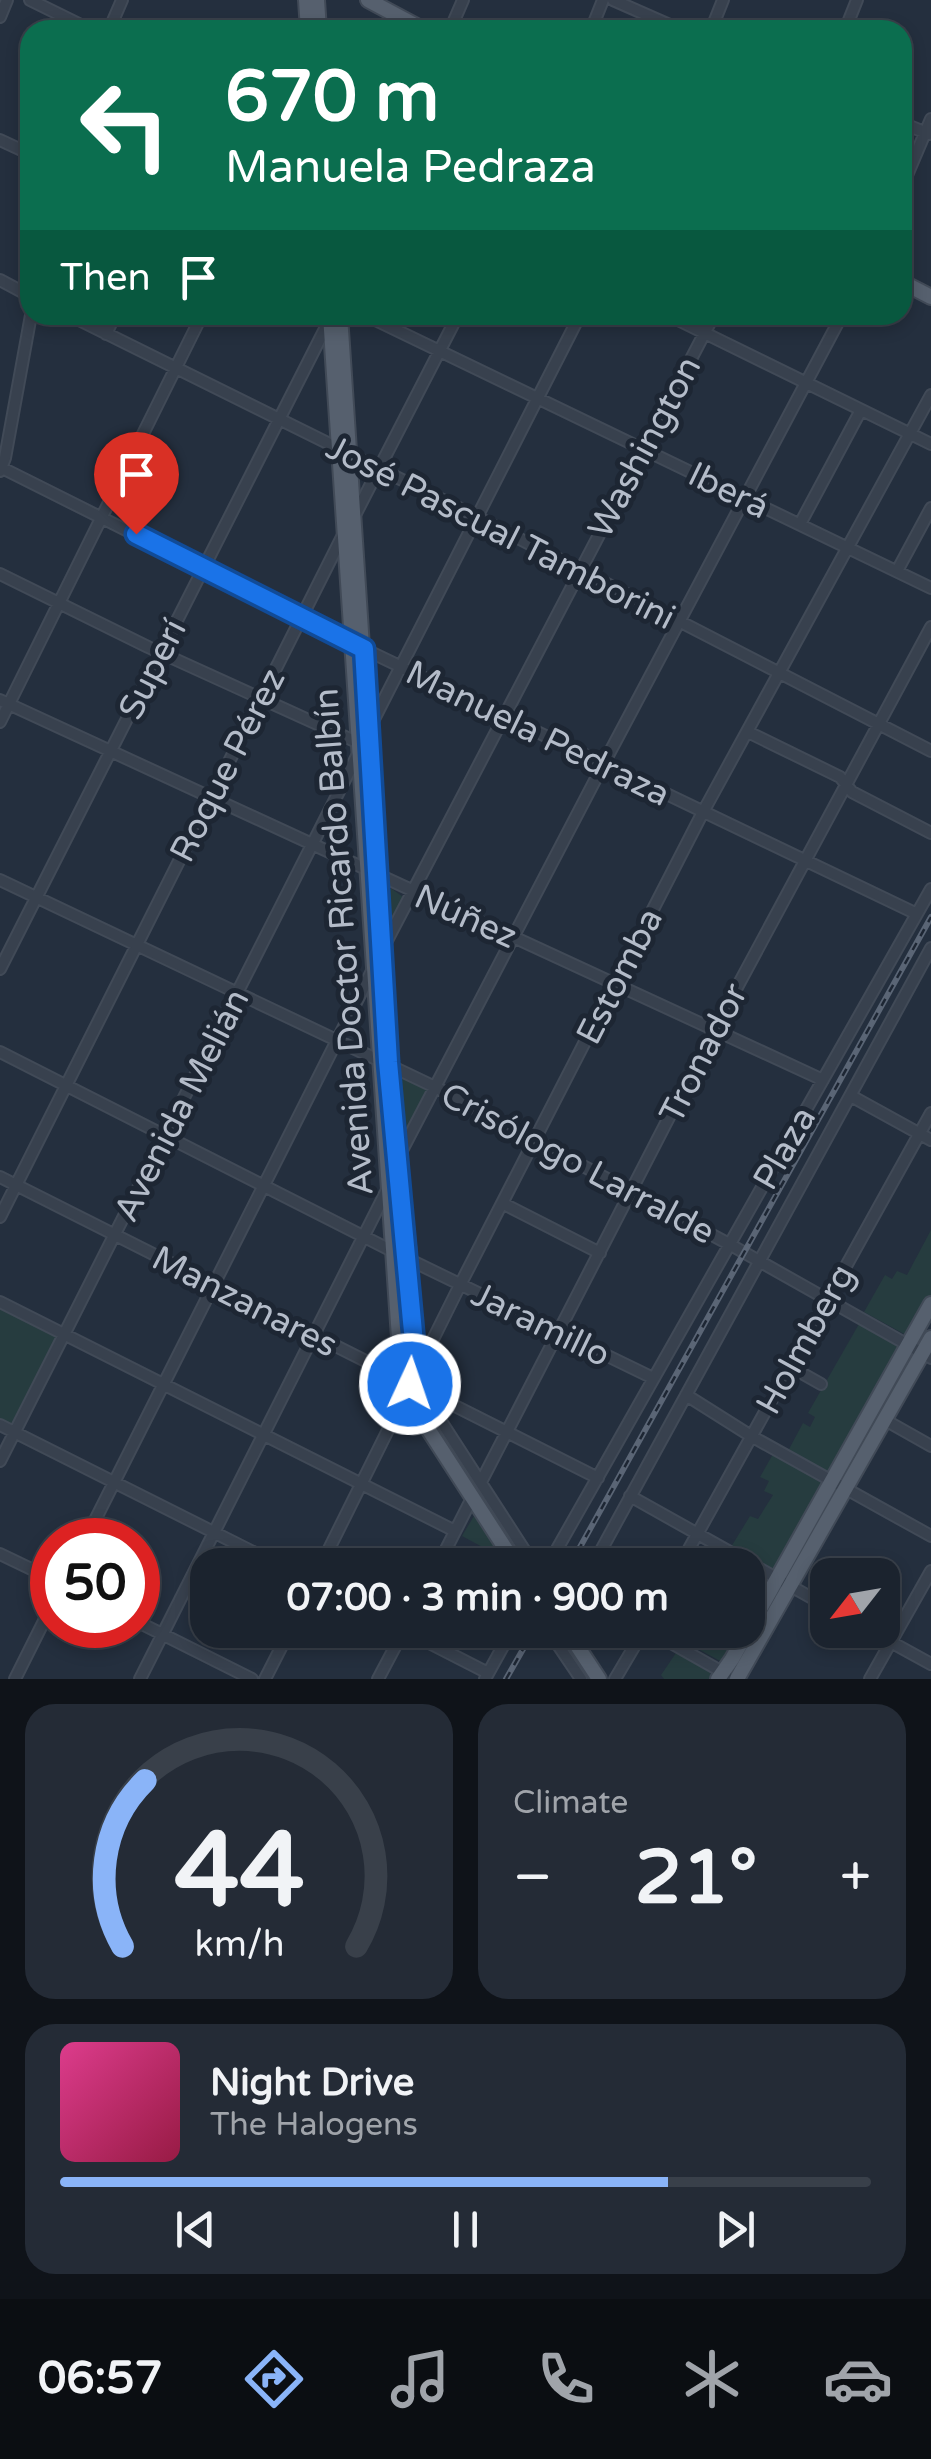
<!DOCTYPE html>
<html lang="en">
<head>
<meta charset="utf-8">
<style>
	:root { --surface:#1b232e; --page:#242b36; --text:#f1f3f6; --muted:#a0a4aa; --line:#39404a; --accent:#8ab4f8 }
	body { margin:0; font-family:"Varela Round",sans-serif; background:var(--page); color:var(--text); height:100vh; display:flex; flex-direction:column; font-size:38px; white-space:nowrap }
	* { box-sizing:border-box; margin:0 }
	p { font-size:32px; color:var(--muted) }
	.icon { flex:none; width:55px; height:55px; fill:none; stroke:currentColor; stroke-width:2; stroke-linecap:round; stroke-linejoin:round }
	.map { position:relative; height:1679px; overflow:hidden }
	.sheet { display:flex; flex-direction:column; gap:25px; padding:25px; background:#0f1319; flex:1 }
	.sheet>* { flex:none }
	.hud { position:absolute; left:20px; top:20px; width:892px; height:305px; border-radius:30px; box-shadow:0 5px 15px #0003,0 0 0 2px var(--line); background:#0b6e4f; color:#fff; overflow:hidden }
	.needle { width:65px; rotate:239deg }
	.buttons { position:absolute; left:810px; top:1558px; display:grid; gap:20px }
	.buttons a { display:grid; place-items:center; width:90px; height:90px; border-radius:20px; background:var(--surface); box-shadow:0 5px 15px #0003,0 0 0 2px var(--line); font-size:50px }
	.speed { position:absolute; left:30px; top:1518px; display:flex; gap:20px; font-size:50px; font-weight:700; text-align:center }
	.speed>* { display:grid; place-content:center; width:130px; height:130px; border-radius:50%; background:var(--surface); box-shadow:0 5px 15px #0003,0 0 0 2px var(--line); line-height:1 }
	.speed .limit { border:15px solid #d22; background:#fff; color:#111 }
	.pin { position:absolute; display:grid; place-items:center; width:85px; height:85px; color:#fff; margin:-102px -42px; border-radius:50% 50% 50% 0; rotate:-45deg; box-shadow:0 0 10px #0007 }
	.pin .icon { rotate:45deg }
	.me { position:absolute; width:110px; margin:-55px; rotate:3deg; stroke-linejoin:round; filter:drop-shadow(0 0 8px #0008) }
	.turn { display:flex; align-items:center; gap:35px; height:210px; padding:0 40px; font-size:45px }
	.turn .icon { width:130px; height:130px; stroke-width:2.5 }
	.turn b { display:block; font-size:70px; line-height:85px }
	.then { display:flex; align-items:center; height:95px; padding:0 40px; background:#0003; gap:20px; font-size:38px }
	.big { font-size:75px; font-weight:700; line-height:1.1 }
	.sheet .tile { flex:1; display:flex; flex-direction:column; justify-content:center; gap:15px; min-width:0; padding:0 35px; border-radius:30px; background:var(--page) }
	.sheet .dial { align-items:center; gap:0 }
	.dial svg { height:260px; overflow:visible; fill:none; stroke:var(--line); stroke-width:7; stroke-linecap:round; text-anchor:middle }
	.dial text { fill:var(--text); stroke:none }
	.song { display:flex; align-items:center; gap:30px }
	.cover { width:120px; height:120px; border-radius:15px; background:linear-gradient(135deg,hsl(330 70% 55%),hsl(340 70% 35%)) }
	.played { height:10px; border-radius:5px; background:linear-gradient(90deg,var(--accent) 75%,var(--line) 75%) }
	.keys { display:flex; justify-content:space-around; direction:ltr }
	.heat { display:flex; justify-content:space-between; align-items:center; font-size:55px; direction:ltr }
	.sheet .tiles { flex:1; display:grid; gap:25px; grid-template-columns:1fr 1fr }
	.tile:last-child { grid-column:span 2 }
	.trip { position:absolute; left:190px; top:1548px; width:575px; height:100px; border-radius:30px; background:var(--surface); box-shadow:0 5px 15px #0003,0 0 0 2px var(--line); font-weight:700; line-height:100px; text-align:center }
	.dock { display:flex; height:160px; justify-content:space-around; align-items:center; background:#0b0e12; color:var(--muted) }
	.dock .icon { width:70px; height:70px }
	.dock .active { color:var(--accent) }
	.dock b { font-size:45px; color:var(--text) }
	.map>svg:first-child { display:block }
	.green { fill:#263c3f }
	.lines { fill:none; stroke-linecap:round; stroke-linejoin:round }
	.minor-casing { stroke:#414a57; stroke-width:14 }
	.major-casing { stroke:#414a57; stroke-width:18 }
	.minor { stroke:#38414e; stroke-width:10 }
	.major { stroke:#56606e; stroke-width:14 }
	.rail-casing { stroke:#5a6575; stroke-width:6 }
	.rail { stroke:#1d2633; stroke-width:2.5; stroke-dasharray:8; stroke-linecap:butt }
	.route-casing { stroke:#114b97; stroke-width:25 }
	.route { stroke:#1a73e8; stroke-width:18 }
	.labels { text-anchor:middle; stroke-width:10; stroke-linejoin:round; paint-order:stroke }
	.street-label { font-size:35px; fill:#b4bcc9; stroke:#1d2633 }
</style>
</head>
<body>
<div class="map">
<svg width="931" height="1679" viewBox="0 0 931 1679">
	<rect width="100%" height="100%" fill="#242f3e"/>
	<path class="green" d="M386,889H392L403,897L388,927L383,892Z
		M402,1076L428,1089L408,1129L401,1126L395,1081Z
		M931,1230V1298L906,1335L864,1312L885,1275L892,1279L897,1271L907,1275Z
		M0,1305L59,1336L14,1424L0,1419Z
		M859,1324L897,1346L898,1352L829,1473L824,1472L788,1451L803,1423L810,1427L815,1417L808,1413Z
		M773,1454L824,1483L773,1570L731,1547L750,1516L758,1519L773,1495L764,1491L769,1481L760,1477Z
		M474,1516L501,1557L462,1536Z
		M748,1567L768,1581L748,1623Z
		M698,1630H743L722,1662L691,1645Z
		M676,1653L710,1672L711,1679H664L661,1675Z"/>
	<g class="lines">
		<defs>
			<path id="minor" d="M30,0L91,30
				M613,0L681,30
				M0,17L7,0
				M109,30L122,0
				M450,30L463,0
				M591,30L603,0
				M711,30L723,0
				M845,30L857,0
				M902,123L929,134
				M0,140L30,154
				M902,187L931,119
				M0,280L30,296
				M69,315L479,518L931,751
				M365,315L931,588
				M668,315L931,444
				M106,334L115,315
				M0,467L364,649L917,914
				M0,471L5,458L31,315
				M353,519L458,315
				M800,524L861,410
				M897,571L931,508
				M0,574L148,647L361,744
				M0,700L823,1080
				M0,722L202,315
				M369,729L580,315
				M748,732L840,777L852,792L931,833
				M0,880L437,1088L729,1244L931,1358
				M381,952L714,315
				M0,969L330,319
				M0,1052L408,1259L653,1378
				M851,1096L931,1140
				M398,1158L603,765L842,315
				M0,1177L598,1478
				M504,1204L600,1253
				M0,1217L344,533
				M0,1302L455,1531
				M789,1366L821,1384
				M414,1388L437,1415L534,1565
				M686,1395L751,1436L931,1536
				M885,1420L931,1446
				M0,1425L279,1565
				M0,1461L358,754
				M481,1482L714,1030L931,627
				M630,1496L828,1607
				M85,1540L373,969
				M0,1554L52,1579
				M321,1565L460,1285L703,812L931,395
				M438,1565L469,1504
				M548,1565L931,889
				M593,1565L931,948
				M680,1565L931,1113
				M138,1622L252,1679
				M404,1630L488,1673
				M557,1630L556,1642L581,1679
				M648,1630L726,1674
				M869,1630L931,1664
				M15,1679L52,1605
				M140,1679L388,1188
				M265,1679L290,1630
				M378,1679L404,1630
				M485,1679L512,1630
				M615,1679L644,1630
				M870,1679L931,1571"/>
			<path id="major" d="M306,0L308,30
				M317,0L319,30
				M368,0L424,30
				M902,282L931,297
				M330,315L400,1353L423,1421L516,1565
				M340,315L374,828
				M387,1049C393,1157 420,1268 411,1376
				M570,1635L599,1679
				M718,1679L732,1659L931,1304
				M737,1679L931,1338"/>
		</defs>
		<use href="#minor" class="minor-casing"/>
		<use href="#major" class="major-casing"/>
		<use href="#minor" class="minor"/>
		<use href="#major" class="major"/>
		<defs>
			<path id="rail" d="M570,1565L931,917
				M506,1679L534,1630"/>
		</defs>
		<use href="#rail" class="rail-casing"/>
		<use href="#rail" class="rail"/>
	</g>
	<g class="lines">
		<defs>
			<path id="route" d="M136,534L364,649L388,1062L414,1343L410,1384"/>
		</defs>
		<use href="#route" class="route-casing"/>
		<use href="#route" class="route"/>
	</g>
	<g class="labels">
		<g class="street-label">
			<text transform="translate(644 447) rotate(-62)" y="12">Washington</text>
			<text transform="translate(729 490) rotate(26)" y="12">Iberá</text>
			<text transform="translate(501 532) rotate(27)" y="12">José Pascual Tamborini</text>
			<text transform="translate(152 669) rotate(-63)" y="12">Superí</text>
			<text transform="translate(538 733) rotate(26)" y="12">Manuela Pedraza</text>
			<text transform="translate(227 765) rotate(-63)" y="12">Roque Pérez</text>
			<text transform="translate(466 916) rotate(24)" y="12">Núñez</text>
			<text transform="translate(343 942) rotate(-94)" y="12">Avenida Doctor Ricardo Balbín</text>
			<text transform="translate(619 976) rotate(-63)" y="12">Estomba</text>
			<text transform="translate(703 1053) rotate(-63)" y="12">Tronador</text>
			<text transform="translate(181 1105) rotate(-63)" y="12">Avenida Melián</text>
			<text transform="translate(784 1148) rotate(-60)" y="12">Plaza</text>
			<text transform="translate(578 1163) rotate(28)" y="12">Crisólogo Larralde</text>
			<text transform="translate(245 1301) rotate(27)" y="12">Manzanares</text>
			<text transform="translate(541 1324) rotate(26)" y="12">Jaramillo</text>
			<text transform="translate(805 1339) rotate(-61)" y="12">Holmberg</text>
		</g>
	</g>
</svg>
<div class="buttons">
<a><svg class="needle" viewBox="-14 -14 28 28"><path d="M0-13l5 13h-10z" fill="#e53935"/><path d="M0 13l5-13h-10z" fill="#a0a4aa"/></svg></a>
</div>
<div class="speed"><div class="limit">50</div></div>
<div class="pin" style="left:136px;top:534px;background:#d93025"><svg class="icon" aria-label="arrive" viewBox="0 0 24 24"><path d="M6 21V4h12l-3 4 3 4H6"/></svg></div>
<svg class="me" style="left:410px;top:1384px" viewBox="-20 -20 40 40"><circle r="17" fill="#1a73e8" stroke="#fff" stroke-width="3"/><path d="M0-11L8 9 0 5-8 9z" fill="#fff"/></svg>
<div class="trip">07:00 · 3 min · 900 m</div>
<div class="hud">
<div class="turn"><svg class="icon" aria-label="left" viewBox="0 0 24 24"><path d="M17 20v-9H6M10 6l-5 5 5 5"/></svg><div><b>670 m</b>Manuela Pedraza</div></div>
<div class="then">Then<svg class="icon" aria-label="arrive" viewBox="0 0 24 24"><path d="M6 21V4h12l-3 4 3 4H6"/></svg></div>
</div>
</div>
<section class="sheet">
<div class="tiles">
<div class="tile dial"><svg viewBox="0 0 100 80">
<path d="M14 69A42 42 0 1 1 86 69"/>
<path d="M14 69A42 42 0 0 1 21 18" stroke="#8ab4f8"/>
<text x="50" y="56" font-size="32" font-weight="700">44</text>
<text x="50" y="72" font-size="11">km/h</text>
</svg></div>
<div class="tile"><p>Climate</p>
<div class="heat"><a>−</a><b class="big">21°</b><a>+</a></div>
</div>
<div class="tile">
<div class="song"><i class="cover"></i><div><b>Night Drive</b><p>The Halogens</p></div></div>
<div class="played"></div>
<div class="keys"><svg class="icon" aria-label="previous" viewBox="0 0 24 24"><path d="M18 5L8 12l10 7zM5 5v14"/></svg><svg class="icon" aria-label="pause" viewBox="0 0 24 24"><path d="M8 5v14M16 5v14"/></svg><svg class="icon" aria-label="next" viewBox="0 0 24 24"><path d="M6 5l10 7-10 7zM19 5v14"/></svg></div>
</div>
</div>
</section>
<nav class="dock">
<b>06:57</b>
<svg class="icon active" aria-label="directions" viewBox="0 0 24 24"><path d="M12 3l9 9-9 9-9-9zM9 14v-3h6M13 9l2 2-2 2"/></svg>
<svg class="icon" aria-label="music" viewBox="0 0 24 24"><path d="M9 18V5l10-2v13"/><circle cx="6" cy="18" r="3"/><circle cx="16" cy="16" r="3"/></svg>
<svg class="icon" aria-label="phone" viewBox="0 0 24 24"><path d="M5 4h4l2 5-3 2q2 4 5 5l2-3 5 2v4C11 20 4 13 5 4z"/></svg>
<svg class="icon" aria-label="climate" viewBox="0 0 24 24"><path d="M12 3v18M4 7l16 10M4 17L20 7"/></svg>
<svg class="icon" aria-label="car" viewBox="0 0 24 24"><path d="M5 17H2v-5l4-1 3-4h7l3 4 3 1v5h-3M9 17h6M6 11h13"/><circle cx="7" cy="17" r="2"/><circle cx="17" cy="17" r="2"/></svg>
</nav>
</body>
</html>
